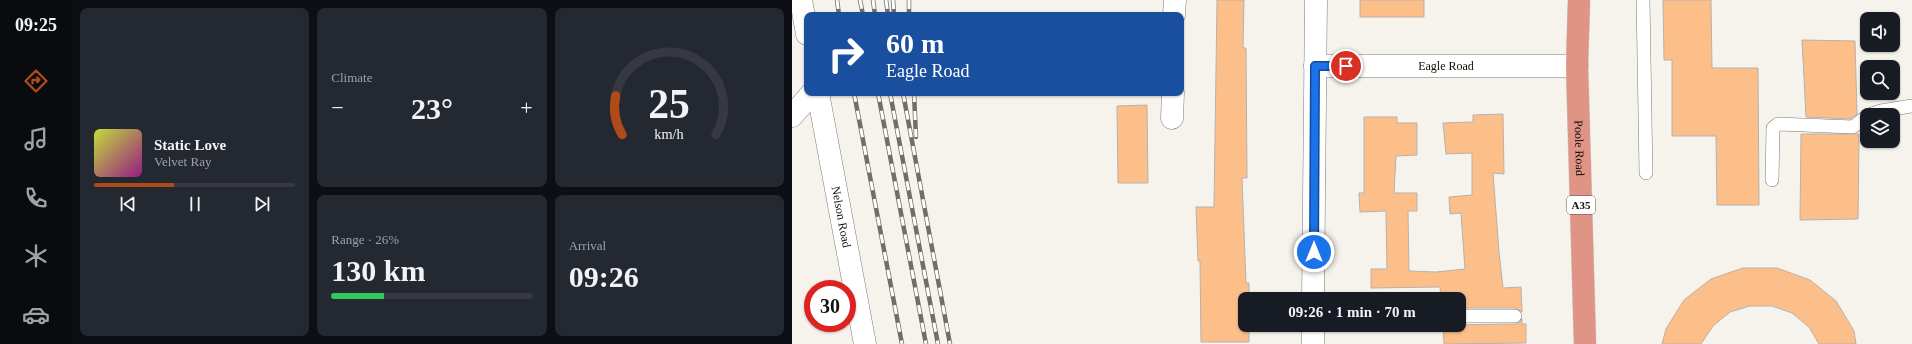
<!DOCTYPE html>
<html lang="en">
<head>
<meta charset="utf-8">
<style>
	:root { --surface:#171b24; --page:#242831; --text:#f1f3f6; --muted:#9ea1a6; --line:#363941; --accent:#af4a19 }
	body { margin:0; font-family:"Times New Roman",serif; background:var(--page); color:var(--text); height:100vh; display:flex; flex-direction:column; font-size:15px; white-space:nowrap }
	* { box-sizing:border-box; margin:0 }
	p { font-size:13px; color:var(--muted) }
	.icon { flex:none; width:22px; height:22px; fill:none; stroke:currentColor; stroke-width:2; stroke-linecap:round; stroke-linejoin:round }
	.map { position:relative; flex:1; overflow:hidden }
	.side { display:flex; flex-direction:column; gap:8px; padding:8px; background:#0d0f14; width:720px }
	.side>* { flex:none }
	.banner { position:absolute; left:12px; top:12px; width:380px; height:84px; border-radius:8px; box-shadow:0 1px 3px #0004; background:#1a4fa0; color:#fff; overflow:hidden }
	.controls { position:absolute; left:1068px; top:12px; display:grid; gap:8px }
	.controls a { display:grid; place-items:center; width:40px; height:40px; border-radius:8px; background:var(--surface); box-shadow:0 1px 3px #0004; font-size:20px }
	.speed { position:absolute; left:12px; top:280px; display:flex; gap:8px; font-size:20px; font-weight:700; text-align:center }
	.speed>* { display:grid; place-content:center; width:52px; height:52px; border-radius:50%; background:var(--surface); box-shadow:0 1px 3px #0004; line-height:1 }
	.speed .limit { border:6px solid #d22; background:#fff; color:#111 }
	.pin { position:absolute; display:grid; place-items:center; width:34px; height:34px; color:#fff; margin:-17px; border:2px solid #fff; border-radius:50%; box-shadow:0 1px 4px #0007 }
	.me { position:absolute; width:44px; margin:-22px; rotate:0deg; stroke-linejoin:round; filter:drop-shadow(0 0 3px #0008) }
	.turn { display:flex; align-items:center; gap:14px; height:84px; padding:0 16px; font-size:18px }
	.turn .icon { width:52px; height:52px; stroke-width:2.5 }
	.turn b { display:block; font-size:28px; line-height:34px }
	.big { font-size:30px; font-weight:700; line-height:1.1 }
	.side .tile { flex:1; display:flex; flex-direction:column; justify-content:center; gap:6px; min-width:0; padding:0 14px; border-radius:8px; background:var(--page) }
	.side .dial { align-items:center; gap:0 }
	.dial svg { height:104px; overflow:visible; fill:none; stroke:var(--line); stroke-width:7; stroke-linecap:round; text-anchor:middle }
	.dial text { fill:var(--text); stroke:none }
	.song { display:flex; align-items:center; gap:12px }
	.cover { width:48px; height:48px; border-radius:6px; background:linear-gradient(135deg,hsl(70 70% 55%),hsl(310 70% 35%)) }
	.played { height:4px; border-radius:2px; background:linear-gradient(90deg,var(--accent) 40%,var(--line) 40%) }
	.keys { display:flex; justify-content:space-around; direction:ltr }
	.heat { display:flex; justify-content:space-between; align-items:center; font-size:22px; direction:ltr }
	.charge { height:6px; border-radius:3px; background:linear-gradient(90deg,#34c759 26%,var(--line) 0) }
	.side .tiles { flex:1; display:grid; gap:8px; grid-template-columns:repeat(3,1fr) }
	.tile:first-child { grid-row:span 2 }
	.trip { position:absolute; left:446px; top:292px; width:228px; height:40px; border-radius:8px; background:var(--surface); box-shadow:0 1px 3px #0004; font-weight:700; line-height:40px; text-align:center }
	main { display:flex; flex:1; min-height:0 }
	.menu { display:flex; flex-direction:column; width:72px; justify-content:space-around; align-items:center; background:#090b0e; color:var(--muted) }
	.menu .icon { width:28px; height:28px }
	.menu .active { color:var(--accent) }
	.menu b { font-size:18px; color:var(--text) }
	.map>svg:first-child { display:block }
	.building { fill:#fcbf8a; stroke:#b7b1ac }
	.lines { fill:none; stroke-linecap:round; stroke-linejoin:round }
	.service-casing { stroke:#7c7b75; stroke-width:14 }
	.minor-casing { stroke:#7c7b75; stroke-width:23 }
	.trunk-casing { stroke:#cfcfce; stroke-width:23 }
	.service { stroke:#fff; stroke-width:13 }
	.minor { stroke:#fff; stroke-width:22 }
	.trunk { stroke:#e09486; stroke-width:22 }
	.rail-casing { stroke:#6f6f6a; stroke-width:4.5 }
	.rail { stroke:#fff; stroke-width:3; stroke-dasharray:9; stroke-linecap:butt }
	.route-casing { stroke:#114b97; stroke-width:10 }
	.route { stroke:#1a73e8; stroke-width:7 }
	.labels { text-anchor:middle; stroke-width:3.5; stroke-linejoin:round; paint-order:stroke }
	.shield { fill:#fff; stroke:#565654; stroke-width:1 }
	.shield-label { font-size:11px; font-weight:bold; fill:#0d0d0a }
	.street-label { font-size:12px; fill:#0d0d0a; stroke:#fff }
</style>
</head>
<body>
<main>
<nav class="menu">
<b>09:25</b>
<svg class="icon active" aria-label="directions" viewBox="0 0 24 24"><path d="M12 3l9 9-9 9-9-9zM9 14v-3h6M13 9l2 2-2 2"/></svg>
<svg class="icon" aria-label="music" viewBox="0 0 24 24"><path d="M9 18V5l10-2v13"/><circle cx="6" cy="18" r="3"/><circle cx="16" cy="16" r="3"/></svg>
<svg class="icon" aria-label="phone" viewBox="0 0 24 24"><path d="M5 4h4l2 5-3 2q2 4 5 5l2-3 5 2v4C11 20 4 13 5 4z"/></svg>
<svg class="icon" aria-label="climate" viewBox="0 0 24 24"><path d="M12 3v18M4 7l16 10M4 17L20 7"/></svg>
<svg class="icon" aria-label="car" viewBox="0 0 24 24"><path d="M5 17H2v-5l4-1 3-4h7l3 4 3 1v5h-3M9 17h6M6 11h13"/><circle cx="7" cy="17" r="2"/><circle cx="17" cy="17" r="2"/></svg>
</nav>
<section class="side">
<div class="tiles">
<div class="tile">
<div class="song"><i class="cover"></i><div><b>Static Love</b><p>Velvet Ray</p></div></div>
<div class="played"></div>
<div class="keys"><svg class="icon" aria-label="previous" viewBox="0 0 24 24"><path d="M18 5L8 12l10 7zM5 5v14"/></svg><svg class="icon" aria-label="pause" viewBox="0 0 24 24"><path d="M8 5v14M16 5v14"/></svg><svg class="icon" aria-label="next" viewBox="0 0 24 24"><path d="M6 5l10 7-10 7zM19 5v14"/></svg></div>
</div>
<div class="tile"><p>Climate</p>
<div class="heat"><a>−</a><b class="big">23°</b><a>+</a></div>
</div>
<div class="tile dial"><svg viewBox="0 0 100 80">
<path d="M14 69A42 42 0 1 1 86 69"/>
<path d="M14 69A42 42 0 0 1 9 39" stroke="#af4a19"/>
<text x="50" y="56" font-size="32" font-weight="700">25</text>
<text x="50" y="72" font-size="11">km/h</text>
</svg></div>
<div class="tile"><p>Range · 26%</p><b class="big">130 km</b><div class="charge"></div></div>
<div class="tile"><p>Arrival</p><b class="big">09:26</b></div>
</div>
</section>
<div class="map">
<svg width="1120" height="344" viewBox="0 0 1120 344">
	<rect width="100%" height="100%" fill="#f5f3ec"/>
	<path class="building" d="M425,0H452L451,48H454L455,178H450L454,283H457V299H453V325H457V342H409L408,261H406L404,207H422Z
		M568,0H632V17H568Z
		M871,0H919L920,68H966L967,205H925L924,136H880V60H872Z
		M1010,40L1063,41L1065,114L1058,119L1014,117Z
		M355,105L356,183H326L325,106Z
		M711,114L712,174L701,173L707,252L711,288L729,287L730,312L723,308H667V299H649L648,287L579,288V269H595L594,211L568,212L567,193H572V117H605V123H625V155L604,156L602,193H625V211H616L617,271L644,272L673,269L669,213L658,214L657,197L680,195V153L654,154L651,123L681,122V115Z
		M1009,134H1067L1066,219L1008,220Z
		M951,268H985L1018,280L1044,301L1062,331L1064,344H1027L1017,327L1000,313L980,306H958L938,312L921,326L909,344H870L874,329L892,300L919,279Z
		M730,319V324H734V343L652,344L651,325L723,324L727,323Z"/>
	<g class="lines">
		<defs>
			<path id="service" d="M851,0L854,173
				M1077,115L1089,111L1120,106
				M980,180L981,128L986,124L1061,127L1075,116
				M667,316H723"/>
			<g id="minor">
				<path d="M9,0L15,34"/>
				<path d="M382,15L383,0"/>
				<path id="s1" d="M523,66H785"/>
				<path id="s2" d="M26,93L73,344"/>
				<path d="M0,116L20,93"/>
				<path d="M380,118L381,93"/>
				<path d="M521,299L524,0"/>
				<path d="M521,344V325"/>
			</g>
			<g id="trunk">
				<path id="s3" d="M787,0L785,66L793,344"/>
			</g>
		</defs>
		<use href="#service" class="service-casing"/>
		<use href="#minor" class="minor-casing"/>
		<use href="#trunk" class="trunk-casing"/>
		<use href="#service" class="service"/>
		<use href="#minor" class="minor"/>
		<use href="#trunk" class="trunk"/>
		<defs>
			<path id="rail" d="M45,0L47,15
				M68,0L71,15
				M81,0L83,15
				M94,0L96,15
				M101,0L102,15
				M117,0V15
				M62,93L110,344
				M86,93L134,344
				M98,93L146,344
				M111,93L158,344
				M122,93L124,137"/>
		</defs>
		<use href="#rail" class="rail-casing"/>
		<use href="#rail" class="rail"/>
	</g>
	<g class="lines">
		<defs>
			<path id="route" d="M522,252L523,66H554"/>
		</defs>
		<use href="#route" class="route-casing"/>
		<use href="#route" class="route"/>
	</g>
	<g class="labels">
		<rect class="shield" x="775" y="196" width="28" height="18" rx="3"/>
		<g class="shield-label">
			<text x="789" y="209">A35</text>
		</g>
		<g class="street-label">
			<text dy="4" stroke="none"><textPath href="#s1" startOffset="131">Eagle Road</textPath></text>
			<text dy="4" stroke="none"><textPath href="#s3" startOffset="148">Poole Road</textPath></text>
			<text dy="4" stroke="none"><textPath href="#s2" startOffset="126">Nelson Road</textPath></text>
		</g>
	</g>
</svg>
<div class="controls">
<a><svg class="icon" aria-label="sound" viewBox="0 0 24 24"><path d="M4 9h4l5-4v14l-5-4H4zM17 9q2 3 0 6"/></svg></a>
<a><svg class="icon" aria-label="search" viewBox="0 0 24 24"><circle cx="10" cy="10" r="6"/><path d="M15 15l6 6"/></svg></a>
<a><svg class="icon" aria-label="layers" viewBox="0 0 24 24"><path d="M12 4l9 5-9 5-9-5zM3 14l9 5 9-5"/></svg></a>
</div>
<div class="speed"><div class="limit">30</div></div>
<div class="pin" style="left:554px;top:66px;background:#d93025"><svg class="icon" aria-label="arrive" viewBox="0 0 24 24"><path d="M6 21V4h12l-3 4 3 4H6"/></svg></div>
<svg class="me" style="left:522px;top:252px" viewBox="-20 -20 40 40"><circle r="17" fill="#1a73e8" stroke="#fff" stroke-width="3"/><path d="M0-11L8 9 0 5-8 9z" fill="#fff"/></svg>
<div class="trip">09:26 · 1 min · 70 m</div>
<div class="banner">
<div class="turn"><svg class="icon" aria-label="right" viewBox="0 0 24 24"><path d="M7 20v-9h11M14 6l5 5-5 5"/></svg><div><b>60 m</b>Eagle Road</div></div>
</div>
</div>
</main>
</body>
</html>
